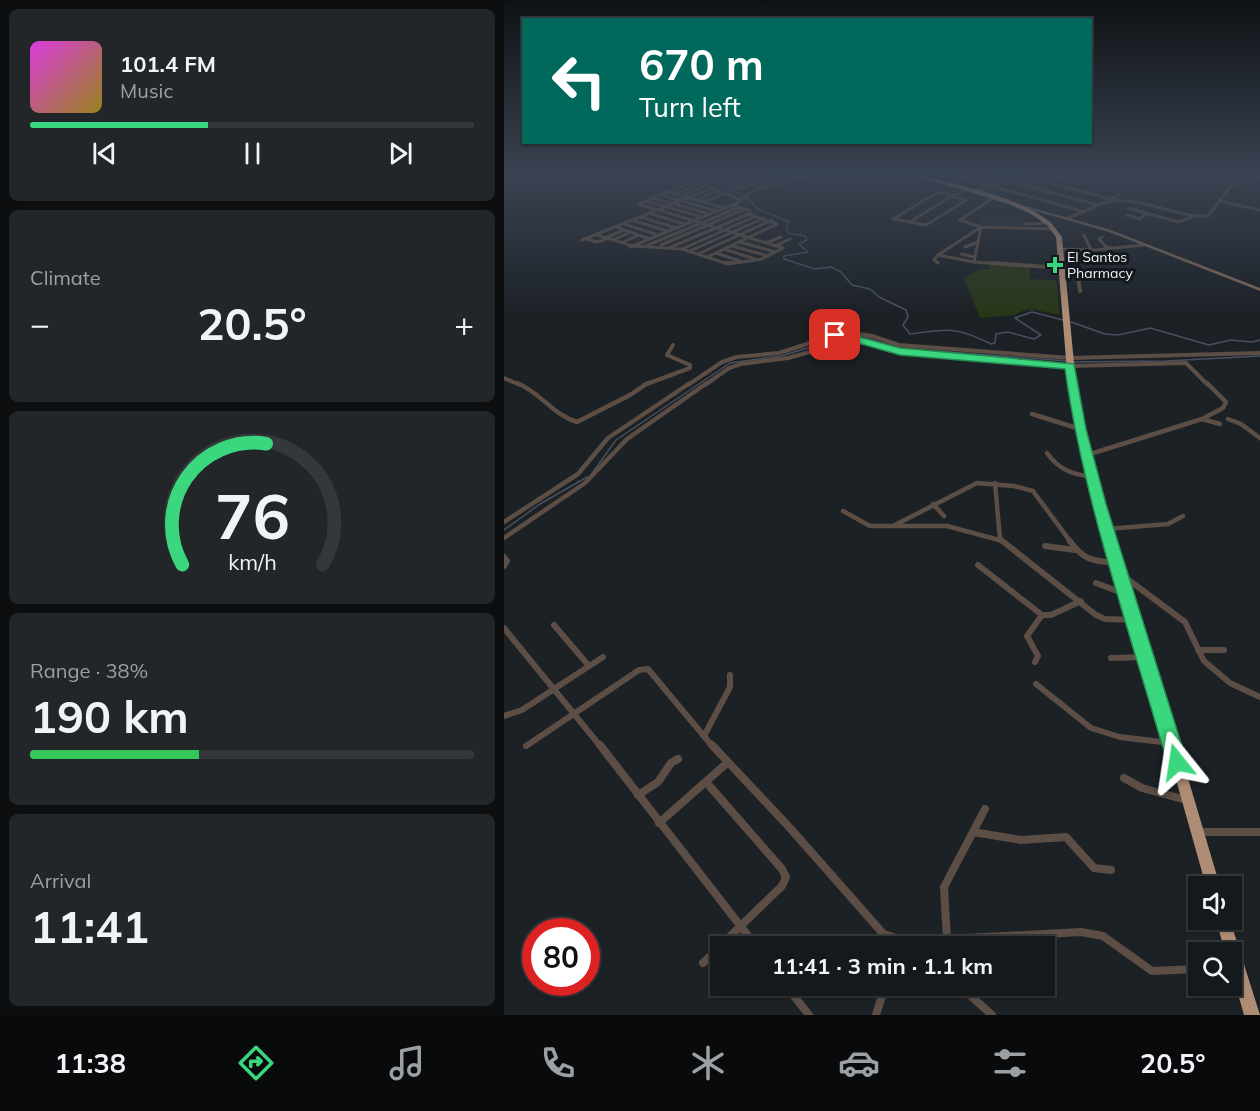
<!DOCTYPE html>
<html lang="en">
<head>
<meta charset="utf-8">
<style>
	:root { --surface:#15191c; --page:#222629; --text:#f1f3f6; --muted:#9da0a3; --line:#34383b; --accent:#3bd77e }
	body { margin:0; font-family:Mulish,sans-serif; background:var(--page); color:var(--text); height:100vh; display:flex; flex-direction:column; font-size:22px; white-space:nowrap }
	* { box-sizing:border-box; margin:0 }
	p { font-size:20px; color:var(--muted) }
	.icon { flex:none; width:33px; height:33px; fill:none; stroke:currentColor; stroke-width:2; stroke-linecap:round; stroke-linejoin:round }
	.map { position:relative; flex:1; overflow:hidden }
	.panel { display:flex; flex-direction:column; gap:9px; padding:9px; background:#0c0e0f; width:504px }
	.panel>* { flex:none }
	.guide { position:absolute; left:18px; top:18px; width:570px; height:126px; border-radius:0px; box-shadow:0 2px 4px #0004,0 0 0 2px var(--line); background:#00695c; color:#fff; overflow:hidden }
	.tools { position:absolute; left:684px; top:876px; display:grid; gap:12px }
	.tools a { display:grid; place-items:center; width:54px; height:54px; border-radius:0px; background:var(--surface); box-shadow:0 2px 4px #0004,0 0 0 2px var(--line); font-size:30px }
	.speed { position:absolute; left:18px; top:918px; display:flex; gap:12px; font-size:30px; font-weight:700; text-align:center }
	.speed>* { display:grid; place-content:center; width:78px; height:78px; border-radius:50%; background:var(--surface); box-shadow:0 2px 4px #0004,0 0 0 2px var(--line); line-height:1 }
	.speed .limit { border:9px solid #d22; background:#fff; color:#111 }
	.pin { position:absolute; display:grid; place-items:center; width:51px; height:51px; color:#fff; margin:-26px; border-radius:12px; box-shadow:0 3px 9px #0006 }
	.me { position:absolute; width:66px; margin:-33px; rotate:345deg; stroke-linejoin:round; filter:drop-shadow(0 0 4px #0008) }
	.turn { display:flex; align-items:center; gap:21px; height:126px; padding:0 18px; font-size:27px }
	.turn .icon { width:78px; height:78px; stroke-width:2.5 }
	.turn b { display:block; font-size:42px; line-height:51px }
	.big { font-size:45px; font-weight:700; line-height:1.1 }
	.panel .widget { flex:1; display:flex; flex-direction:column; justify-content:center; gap:9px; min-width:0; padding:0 21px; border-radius:9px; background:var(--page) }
	.panel .dial { align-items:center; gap:0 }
	.dial svg { height:156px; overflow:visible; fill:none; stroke:var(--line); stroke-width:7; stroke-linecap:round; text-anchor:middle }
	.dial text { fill:var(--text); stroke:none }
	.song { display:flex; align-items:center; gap:18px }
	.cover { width:72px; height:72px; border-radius:9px; background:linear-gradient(135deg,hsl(300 70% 55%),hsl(50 70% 35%)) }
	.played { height:6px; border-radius:3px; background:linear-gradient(90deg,var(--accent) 40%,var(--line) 40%) }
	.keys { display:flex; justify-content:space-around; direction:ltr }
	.heat { display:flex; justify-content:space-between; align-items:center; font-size:33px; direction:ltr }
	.charge { height:9px; border-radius:4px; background:linear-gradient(90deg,#34c759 38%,var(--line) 0) }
	.trip { position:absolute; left:206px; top:936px; width:345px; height:60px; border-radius:0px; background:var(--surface); box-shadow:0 2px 4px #0004,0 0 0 2px var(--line); font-weight:700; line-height:60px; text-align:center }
	.tab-bar { display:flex; height:96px; justify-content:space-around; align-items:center; background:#080a0b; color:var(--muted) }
	.tab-bar .icon { width:42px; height:42px }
	.tab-bar .current { color:var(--accent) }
	.tab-bar b { font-size:27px; color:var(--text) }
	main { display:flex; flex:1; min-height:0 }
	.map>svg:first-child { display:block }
	.built { fill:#222b35 }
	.green { fill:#283618 }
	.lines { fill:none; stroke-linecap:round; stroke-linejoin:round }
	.stream { stroke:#485060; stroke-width:1.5 }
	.street-far4 { stroke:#5c4e44; stroke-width:3 }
	.street-far3 { stroke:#5c4e44; stroke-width:4 }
	.street-far2 { stroke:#5c4e44; stroke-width:4.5 }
	.street-far1 { stroke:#5c4e44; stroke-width:6 }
	.street { stroke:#5c4e44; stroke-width:8 }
	.secondary { fill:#7d6757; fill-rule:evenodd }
	.highway { fill:#af8c74; fill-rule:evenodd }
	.route { fill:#3bd77e; stroke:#268c52; stroke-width:1.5 }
	.poi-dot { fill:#3bd77e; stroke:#13181d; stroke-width:2 }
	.labels { text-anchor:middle; stroke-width:6; stroke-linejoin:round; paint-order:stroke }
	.far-poi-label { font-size:14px; fill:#eff2f6; stroke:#13181d; text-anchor:start }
</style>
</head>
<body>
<main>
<section class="panel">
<div class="widget">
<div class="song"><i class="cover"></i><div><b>101.4 FM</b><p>Music</p></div></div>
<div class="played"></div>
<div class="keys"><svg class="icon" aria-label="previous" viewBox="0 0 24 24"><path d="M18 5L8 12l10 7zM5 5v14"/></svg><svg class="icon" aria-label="pause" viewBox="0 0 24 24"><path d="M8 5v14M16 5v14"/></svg><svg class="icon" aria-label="next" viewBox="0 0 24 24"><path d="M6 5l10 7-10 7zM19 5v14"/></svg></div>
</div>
<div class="widget"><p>Climate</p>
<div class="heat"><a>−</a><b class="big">20.5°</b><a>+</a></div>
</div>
<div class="widget dial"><svg viewBox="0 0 100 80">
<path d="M14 69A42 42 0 1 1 86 69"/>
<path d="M14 69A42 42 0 0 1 57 7" stroke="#3bd77e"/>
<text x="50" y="56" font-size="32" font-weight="700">76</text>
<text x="50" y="72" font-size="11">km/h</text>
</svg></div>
<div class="widget"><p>Range · 38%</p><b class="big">190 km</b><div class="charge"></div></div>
<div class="widget"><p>Arrival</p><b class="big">11:41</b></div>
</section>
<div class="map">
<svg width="756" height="1015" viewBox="0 0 756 1015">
	<rect width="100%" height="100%" fill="#1c2126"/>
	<path class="built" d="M475,217L520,218L524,227L477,226Z"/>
	<path class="green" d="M485,264L526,266V279L552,280L556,315C543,313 522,305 511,315L476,318L460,278L477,269H485Z"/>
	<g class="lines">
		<path class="stream" d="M198,173L194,177L241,196L254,209L285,222L282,229L284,233L301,236L303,240L295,244L304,252L280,256V259L311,269L327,267L337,272L348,285L366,289L375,297L402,310L404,317L399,325L406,334C444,329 452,326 487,344L491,343L492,334L504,332L530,339L537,335L511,318L528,312L559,320
			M567,322L601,334L614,335L646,328L705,345L727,340L748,342L756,340
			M568,362L662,361L756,356
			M89,472L112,440L226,363L277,356L340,337L357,336L394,348L563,361
			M0,530L36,504L83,477"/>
		<path class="street-far4" d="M268,173L288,179
			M281,173L294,177
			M328,173L331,174
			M445,173L506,178
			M543,174L560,178L569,173
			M452,176L488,186L471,192
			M254,178L272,184
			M508,178L539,181L606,199
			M247,180L265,186
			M240,182L257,189
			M233,185L268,173
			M231,188H240
			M164,192L220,208
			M434,192L462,200L422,225L389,219Z
			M171,194L195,183
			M157,195L213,211
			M178,196L200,186
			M149,198L205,214
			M489,198L456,220L477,227L470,262L510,265
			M193,200L212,191
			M237,200L190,181L135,204L279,248
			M604,200L615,195
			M142,201L198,217
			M715,201L756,210
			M201,202L218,194
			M624,208L674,222L688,217
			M581,212L488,186L502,180L594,205C621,191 665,214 694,216H704L726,187L756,178
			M145,213L180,224
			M623,215L636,219L643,213
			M137,217L172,228
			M564,218L593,206
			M128,220L163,231
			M406,222L449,195L464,190
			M120,224L154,235
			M521,224L545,223
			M112,227L146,239
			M93,235L129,246L178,249L224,264L258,259L279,248
			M580,235L587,250
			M598,237L595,239L602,247H606
			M101,238L120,230
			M82,239L93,242L102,239
			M78,240L206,189
			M109,240L127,232
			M236,242L271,252
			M117,243L135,235
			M262,243L277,237
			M157,245L241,209
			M142,246L233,208
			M228,246L264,256
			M271,246L286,239
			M126,247L233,203L249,191L312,173
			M167,247L245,214
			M461,247L474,242
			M178,249L252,216
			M220,249L251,259
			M556,249L591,250L639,245
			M186,251L260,218
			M212,253L236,261
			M194,254L268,220
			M457,254L471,257
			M434,255L430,260L434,263
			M203,257L273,224L247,215L245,210L229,206
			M470,262L434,255L477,227L551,229"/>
		<path class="street-far3" d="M222,263H229
			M488,263L573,269L576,291
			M0,378L16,385
			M140,385L186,368V365L163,355L169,345
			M184,385L218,362L233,357L275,353L331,335L349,333L368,336L395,345L566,358L756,353
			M201,385L225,368L237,364L284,358L349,340L396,351L566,366L682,363L704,385"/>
		<path class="street-far2" d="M13,383C36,392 49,415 73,422L126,395L144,383
			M528,414L576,429
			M698,419L719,408L722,402L703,383
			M724,419L737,424L756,438
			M543,453C555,470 568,474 588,477
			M583,455L698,419L716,424
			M491,483L496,539
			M429,504L440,516
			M339,511L366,526H443L499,541
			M0,522L74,474L104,438L186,383
			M389,526L473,483L510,486L529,491L566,541
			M603,529L664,524L679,516
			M0,538L81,483L123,439L203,383"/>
		<path class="street-far1" d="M497,540L592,615L601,619L632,620
			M565,540C579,560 588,561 612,563
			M541,546L571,550
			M0,557L3,561L0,566
			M474,565L538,615H547L577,601
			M618,575L681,622L700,661L726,683L756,697
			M592,583L621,594
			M50,625L85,666
			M0,628L97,747
			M694,650H720
			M607,658L643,657
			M531,662L534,656L523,636L538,615
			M532,684L587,728L616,737L666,743
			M0,716L18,710L99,657
			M200,736L226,687V675
			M22,746L135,670L144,669L209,747"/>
		<path class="street" d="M96,745L252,946
			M208,745L286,828L390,946
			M620,778L638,788L682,800
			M202,782L278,869L282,877L278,886L216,946
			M134,795L154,782L167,763L174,759
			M155,823L223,763
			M469,832L517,840L562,837L590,868L607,870
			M694,832H756
			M377,933L395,939H443L577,932L599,936L648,971L694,969
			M443,939L440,887L481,809
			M199,963L216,947
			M282,986L305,1015
			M456,986L488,1015
			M372,1015L381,986"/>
		<path class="secondary" d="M511,203L607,230L756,288V291L605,232L510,205Z"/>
		<path class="highway" d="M399,173H404C446,184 512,194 546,222C550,226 554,232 558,237L572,384L580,429L617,563L637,620L716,886H702L627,620L607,563L572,429L564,384L552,237L543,225L527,214L507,205L460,190Z
			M712,920H726L756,1015H740L728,973V952H721Z"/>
	</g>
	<linearGradient id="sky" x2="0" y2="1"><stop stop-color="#0f1215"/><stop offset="0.55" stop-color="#3a4352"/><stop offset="1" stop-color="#3a4352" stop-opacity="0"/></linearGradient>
	<rect width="756" height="315" fill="url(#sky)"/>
	<path class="route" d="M331,332L339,338L355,337L396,348L570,364L582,429L602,504L683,762L680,768L673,771L666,768L663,762C626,632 580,503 561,369L396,355L354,343H333L324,336Z"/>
	<path class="poi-dot" d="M548 256h6v6h6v6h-6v6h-6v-6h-6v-6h6z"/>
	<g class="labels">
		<g class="far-poi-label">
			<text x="563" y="262">El Santos<tspan x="563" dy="16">Pharmacy</tspan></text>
		</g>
	</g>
</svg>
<div class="tools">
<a><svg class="icon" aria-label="sound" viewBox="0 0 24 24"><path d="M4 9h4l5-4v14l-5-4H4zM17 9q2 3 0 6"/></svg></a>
<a><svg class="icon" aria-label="search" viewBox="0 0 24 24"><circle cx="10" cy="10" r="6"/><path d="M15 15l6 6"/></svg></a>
</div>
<div class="speed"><div class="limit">80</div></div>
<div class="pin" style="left:331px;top:335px;background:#d93025"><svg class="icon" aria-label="arrive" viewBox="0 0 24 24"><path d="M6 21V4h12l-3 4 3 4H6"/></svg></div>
<svg class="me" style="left:673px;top:762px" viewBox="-20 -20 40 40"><path d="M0-17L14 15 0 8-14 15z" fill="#3bd77e" stroke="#fff" stroke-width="4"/></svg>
<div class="trip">11:41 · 3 min · 1.1 km</div>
<div class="guide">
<div class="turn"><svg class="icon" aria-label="left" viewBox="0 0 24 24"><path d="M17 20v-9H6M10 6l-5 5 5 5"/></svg><div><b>670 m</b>Turn left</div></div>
</div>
</div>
</main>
<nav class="tab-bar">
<b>11:38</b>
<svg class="icon current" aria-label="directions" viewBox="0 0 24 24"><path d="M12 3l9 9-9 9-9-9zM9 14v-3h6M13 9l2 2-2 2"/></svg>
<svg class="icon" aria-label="music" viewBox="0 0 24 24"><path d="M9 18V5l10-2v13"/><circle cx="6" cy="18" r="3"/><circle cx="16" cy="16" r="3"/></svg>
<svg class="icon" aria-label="phone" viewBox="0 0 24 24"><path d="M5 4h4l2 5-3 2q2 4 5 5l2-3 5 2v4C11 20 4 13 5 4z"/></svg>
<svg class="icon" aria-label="climate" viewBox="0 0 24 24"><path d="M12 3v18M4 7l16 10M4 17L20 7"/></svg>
<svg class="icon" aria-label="car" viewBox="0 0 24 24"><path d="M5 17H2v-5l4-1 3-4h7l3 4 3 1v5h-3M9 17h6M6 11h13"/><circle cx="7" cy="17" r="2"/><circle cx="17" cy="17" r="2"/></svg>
<svg class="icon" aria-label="filters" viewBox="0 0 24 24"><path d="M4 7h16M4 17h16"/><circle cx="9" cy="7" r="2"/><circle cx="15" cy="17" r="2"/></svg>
<b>20.5°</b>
</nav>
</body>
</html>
